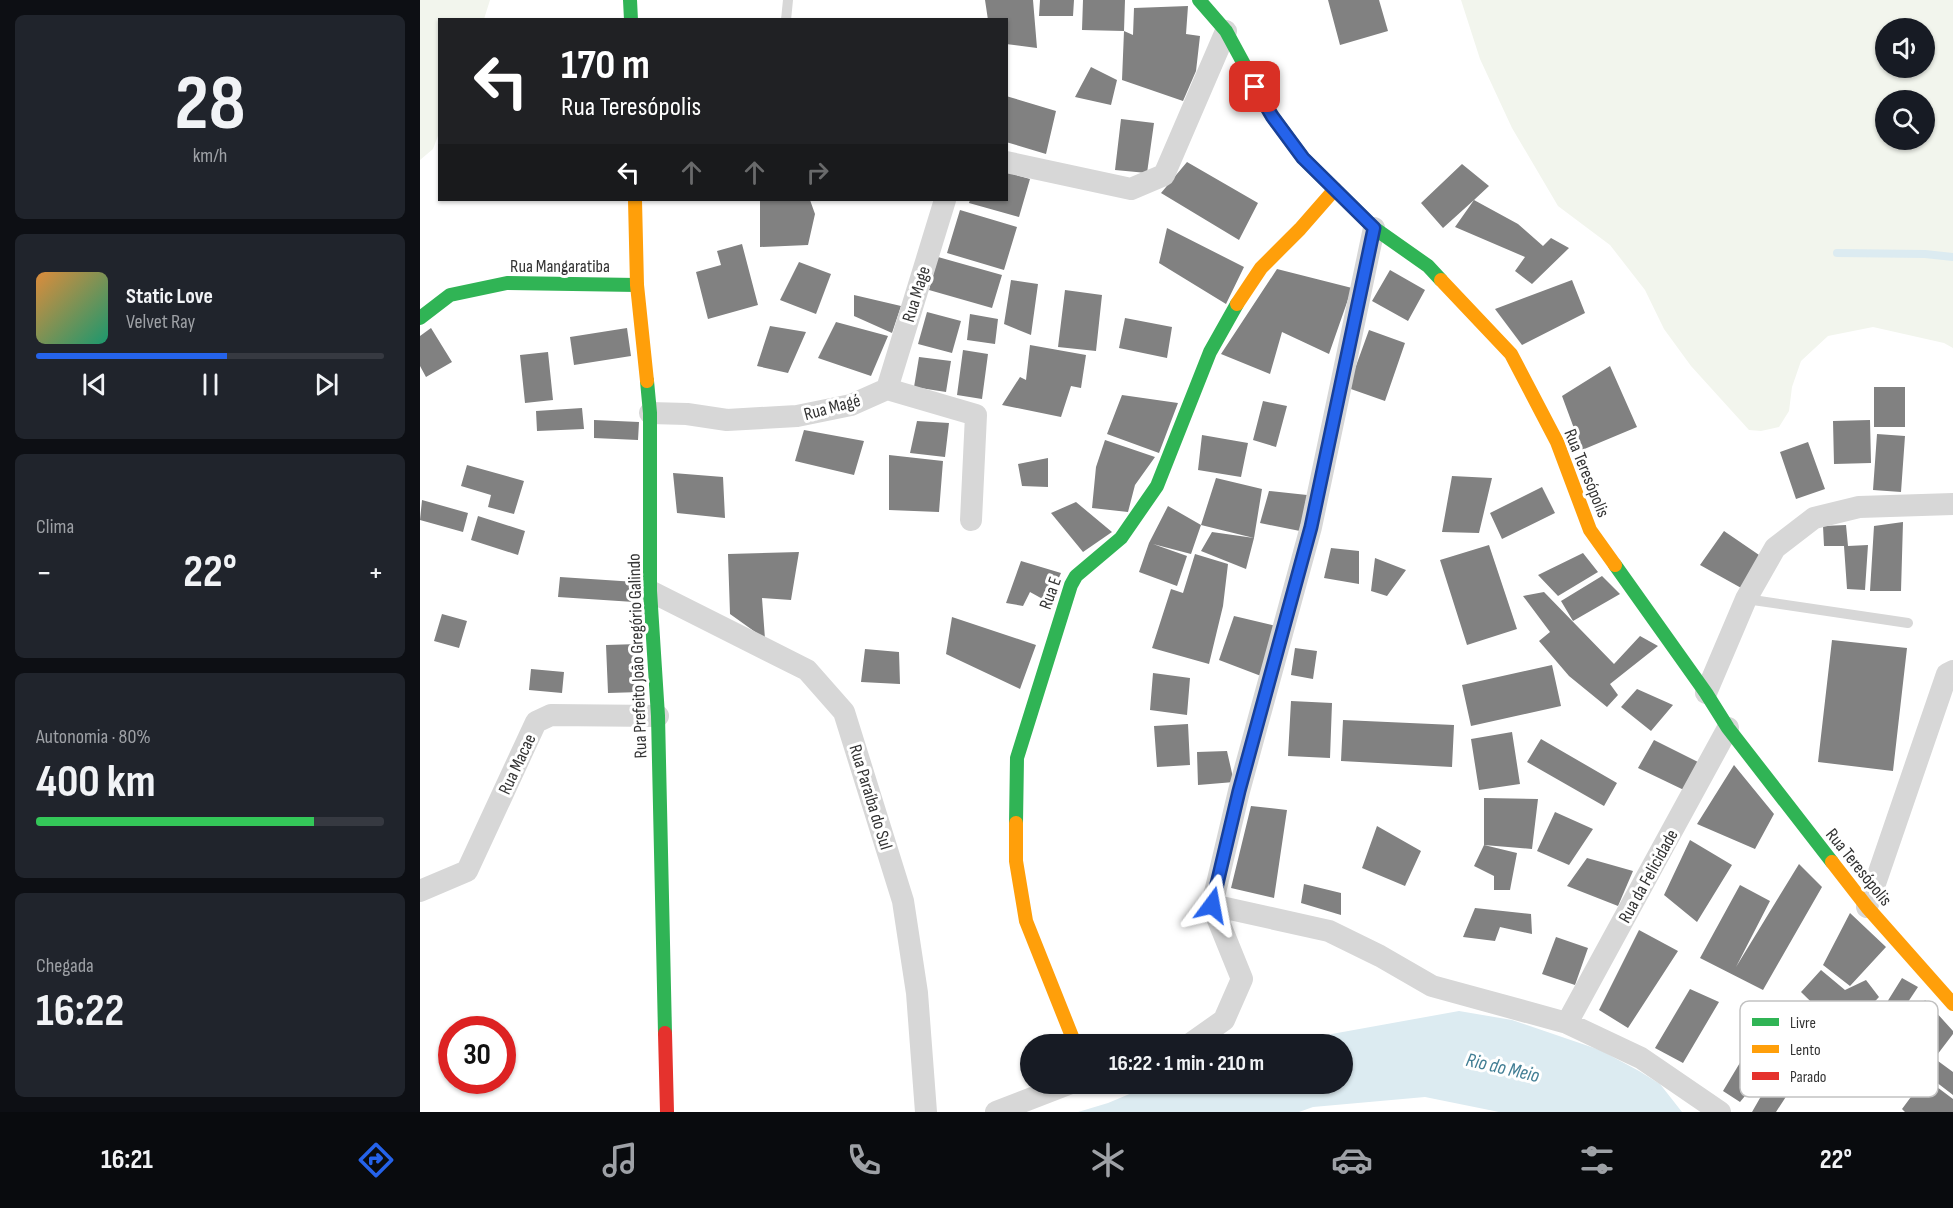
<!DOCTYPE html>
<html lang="pt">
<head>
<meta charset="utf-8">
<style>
	:root { --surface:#171b24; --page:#20242c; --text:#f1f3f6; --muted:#9ea1a6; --line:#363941; --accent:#2563eb }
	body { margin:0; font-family:"Sofia Sans Condensed",sans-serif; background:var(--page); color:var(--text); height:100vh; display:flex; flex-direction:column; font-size:22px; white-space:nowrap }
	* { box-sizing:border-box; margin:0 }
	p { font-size:20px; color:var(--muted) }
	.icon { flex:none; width:33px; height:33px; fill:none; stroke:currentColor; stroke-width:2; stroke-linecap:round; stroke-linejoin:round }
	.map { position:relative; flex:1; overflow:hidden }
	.panel { display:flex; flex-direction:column; gap:15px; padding:15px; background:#0d0f14; width:420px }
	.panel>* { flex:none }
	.banner { position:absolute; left:18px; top:18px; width:570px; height:183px; border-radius:0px; box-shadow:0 2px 4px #0004; background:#202124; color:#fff; overflow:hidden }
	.tools { position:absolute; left:1455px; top:18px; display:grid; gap:12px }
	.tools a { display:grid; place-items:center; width:60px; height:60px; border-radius:50%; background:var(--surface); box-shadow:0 2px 4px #0004; font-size:30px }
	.speed { position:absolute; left:18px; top:1016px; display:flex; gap:12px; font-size:30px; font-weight:700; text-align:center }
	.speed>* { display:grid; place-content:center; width:78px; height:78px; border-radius:50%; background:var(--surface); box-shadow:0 2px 4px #0004; line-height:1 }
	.speed .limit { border:9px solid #d22; background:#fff; color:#111 }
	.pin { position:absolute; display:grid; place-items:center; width:51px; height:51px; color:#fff; margin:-26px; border-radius:12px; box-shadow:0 3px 9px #0006 }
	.me { position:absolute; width:66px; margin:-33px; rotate:13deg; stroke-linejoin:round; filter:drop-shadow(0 0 4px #0008) }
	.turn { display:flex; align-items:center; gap:21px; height:126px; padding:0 24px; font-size:27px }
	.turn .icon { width:78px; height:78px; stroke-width:2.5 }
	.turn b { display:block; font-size:42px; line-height:51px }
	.lanes { display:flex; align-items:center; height:57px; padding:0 24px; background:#0003; justify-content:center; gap:30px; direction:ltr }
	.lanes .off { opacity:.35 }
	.big { font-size:45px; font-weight:700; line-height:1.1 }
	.panel .card { flex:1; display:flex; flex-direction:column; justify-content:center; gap:9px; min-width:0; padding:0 21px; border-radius:9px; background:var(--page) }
	.panel .dial { align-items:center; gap:0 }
	.dial b { font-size:78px; line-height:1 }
	.song { display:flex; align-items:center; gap:18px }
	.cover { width:72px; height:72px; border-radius:9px; background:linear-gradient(135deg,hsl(30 70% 55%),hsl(160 70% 35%)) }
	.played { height:6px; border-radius:3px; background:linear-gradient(90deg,var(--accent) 55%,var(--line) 55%) }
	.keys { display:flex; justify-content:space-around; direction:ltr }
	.heat { display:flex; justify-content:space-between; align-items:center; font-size:33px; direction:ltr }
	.charge { height:9px; border-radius:4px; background:linear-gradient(90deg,#34c759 80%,var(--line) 0) }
	.trip { position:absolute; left:600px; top:1034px; width:333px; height:60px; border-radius:30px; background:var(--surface); box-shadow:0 2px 4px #0004; font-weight:700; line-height:60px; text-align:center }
	.tab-bar { display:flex; height:96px; justify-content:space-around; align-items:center; background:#090b0e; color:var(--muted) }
	.tab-bar .icon { width:42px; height:42px }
	.tab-bar .current { color:var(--accent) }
	.tab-bar b { font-size:27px; color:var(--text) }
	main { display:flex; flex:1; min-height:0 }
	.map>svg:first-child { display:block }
	.green { fill:#f2f5ed; fill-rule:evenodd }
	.water { fill:#dcebf1 }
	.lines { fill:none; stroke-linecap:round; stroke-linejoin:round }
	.stream { stroke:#dcebf1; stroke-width:8 }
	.building { fill:#818181 }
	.lane { stroke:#d7d7d7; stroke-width:10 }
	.street { stroke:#d7d7d7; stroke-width:22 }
	.fast { stroke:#30b455; stroke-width:14 }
	.slow { stroke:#ff9f0a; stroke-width:14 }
	.jam { stroke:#e5322d; stroke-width:14 }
	.route-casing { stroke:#184099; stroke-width:15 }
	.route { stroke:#2563eb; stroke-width:10 }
	.labels { text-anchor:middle; stroke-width:6; stroke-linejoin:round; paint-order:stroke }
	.street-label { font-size:18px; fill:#333; stroke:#fff }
	.water-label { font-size:20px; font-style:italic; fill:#427e94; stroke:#fff }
	.key { fill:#fff; stroke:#c2c2c2; stroke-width:1.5 }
	.key-label { font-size:16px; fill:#333 }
</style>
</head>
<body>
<main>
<section class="panel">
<div class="card dial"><b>28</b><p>km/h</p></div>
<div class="card">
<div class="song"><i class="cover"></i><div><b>Static Love</b><p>Velvet Ray</p></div></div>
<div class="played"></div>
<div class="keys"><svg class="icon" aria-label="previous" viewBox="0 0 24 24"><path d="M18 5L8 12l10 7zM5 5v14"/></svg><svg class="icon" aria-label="pause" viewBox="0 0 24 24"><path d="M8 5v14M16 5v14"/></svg><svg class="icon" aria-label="next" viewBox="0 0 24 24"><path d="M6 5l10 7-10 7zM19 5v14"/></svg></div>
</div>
<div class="card"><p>Clima</p>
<div class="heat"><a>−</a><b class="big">22°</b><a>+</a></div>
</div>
<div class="card"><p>Autonomia · 80%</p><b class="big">400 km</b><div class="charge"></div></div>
<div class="card"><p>Chegada</p><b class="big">16:22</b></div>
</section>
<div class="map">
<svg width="1533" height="1112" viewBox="0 0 1533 1112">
	<rect width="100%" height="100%" fill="#fff"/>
	<path class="green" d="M0,0H70L64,19L20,20L19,133L13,149L0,160Z
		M1041,0H1533V348L1524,343L1453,327L1408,336L1381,361L1372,387L1369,411L1359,427L1341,431L1329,430L1271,366L1244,329L1225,290L1190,245L1138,206L1092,128L1060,59ZM1466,28H1504V68H1466ZM1466,100H1504V140H1466Z"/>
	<path class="water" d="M1039,1011L1092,1020L1180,1050L1219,1071L1240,1084L1262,1112H1079L1005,1097L893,1107L879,1112H658L688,1103L731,1085L744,1083H922V1044H877L895,1037Z"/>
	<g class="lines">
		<path class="stream" d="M1417,253L1505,254L1533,257"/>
	</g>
	<path class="building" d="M565,0H613L617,48L586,44V20H568Z
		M620,0H654L653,16H619Z
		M663,0H705L704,31L713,35L714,8L768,6L766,34L780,36L776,71L763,101L702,80L704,31L662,30Z
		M908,0H959L968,31L920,45Z
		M671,67L697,80L691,105L655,97Z
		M586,96L636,111L626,154L586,142Z
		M701,119L734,123L727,173L695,170Z
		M767,162L838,203L819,240L741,193Z
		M1042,164L1069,186L1054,200L1098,224L1123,246L1131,238L1149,248L1112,284L1095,271L1105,257L1035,227L1054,200L1023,228L1001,203Z
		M586,172L610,179L599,217L549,203L550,200H586Z
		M340,200H390L395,214L388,245L340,247Z
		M540,210L597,227L584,270L527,253Z
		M747,228L824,267L806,304L739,263Z
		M322,244L338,305L288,319L276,272L301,265L297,251Z
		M518,257L582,275L572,308L509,290Z
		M379,262L411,274L396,314L360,300Z
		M857,269L932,288L909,354L862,332L850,374L801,354Z
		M970,270L1005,290L988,321L952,301Z
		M591,280L618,284L611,335L584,324Z
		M1152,280L1165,313L1102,345L1075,309Z
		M645,290L682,295L676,351L638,347Z
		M434,295L481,306L472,333L434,316Z
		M507,312L541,321L532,353L498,344Z
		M550,314L578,319L575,344L547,340Z
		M705,318L752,327L747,358L699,348Z
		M416,322L468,336L451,376L398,358Z
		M350,326L386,332L368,373L337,366Z
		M11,328L32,362L6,377L0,366V336Z
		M207,328L211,356L154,365L150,337Z
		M949,330L985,343L965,401L928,388Z
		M610,345L666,355L661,388L651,386L641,417L582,405L600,377L606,380Z
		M543,350L568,354L562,399L537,395Z
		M128,352L133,400L105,403L100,355Z
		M499,357L531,361L526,392L494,387Z
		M1190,366L1217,427L1162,450L1142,396Z
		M1454,387H1485V427H1454Z
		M702,395L758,403L739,453L687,434Z
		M843,401L867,406L856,447L833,440Z
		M162,408L164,429L117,431L116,411Z
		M174,420L219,422L218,440L174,438Z
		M1450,420L1451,463L1414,464L1413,421Z
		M497,421L529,423L525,457L490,453Z
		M384,430L444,441L434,475L375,461Z
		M1457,434L1485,436L1481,492L1453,490Z
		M782,435L828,443L821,477L778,470Z
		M685,440L735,457L715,485L708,512L672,508L676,467Z
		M1388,442L1405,489L1376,499L1360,452Z
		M469,455L523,461L519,512L469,510Z
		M628,458V487L602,486L598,464Z
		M47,465L104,481L94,514L68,507L71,495L41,486Z
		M253,473L303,477L305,518L257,513Z
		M1032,476L1072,478L1059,533L1022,532Z
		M796,478L842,489L834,538L826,569L781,551L792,532L834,538L781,525Z
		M1122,487L1135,513L1082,539L1070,513Z
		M849,491L887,495L880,531L840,523Z
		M2,500L48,513L43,532L0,520Z
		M656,502L692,532L663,552L631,513Z
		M748,506L781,525L771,554L733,544L767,556L757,586L719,572L729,543Z
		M58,516L105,531L98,555L51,540Z
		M1483,522L1481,591H1450L1454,526Z
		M1426,525L1428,546L1448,545L1445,590L1427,589L1424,546H1404L1403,526Z
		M1304,531L1342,557L1323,589L1280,565Z
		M1069,545L1097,629L1047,645L1020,560Z
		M911,548L939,551V584L904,578Z
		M379,552L371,600L342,598L345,639L310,614L308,554Z
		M1163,553L1178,572L1138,596L1118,575Z
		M775,554L808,564L803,606L789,664L732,648L751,589L763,593Z
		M955,558L986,570L967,596L951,591Z
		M601,561L641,573L628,602L610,592L603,606L586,603Z
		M1182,576L1200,594L1153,621L1141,601Z
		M140,577L216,582L214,602L138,597Z
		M1124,592L1194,664L1220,636L1238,646L1190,684L1198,695L1187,707L1149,676L1119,641L1130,632L1103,596Z
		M22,614L47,621L39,648L14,641Z
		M814,616L856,626L841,676L799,660Z
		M532,617L616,645L600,689L526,654Z
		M1412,640L1487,648L1473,771L1398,762Z
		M219,644L221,692L188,693L186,645Z
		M875,648L897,651L893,679L871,675Z
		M445,649L479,652L480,684L441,682Z
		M1132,665L1141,706L1051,726L1042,685Z
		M111,669L144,672L142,693L109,690Z
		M733,673L770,678L767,715L730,710Z
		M1217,689L1253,705L1231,731L1201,707Z
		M871,701L912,703L910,758L868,756Z
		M923,720L1034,725L1032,767L921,761Z
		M768,724L770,765L737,767L734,726Z
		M1092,732L1100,784L1059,790L1051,739Z
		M1121,739L1197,783L1184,806L1107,762Z
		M1234,740L1280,763L1266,791L1218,768Z
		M807,751L814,782L778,785L777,752Z
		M1314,765L1354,814L1335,849L1277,824Z
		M1064,798L1118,799L1112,849L1064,845Z
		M831,806L867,810L854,898L811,888Z
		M1135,812L1173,829L1149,865L1117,851Z
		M957,826L1001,851L985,886L942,868Z
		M1270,840L1312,865L1277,922L1244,895Z
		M1064,845L1097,853L1090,890H1074V876L1054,866Z
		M1167,858L1213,871L1198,906L1147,886Z
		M1379,864L1402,887L1343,990L1280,958L1320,885L1350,901L1316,967Z
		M884,884L921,893V915L881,903Z
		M1055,908L1111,914L1112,934L1080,927L1075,941L1043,937Z
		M1430,913L1466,947L1430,986L1403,965Z
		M1219,930L1258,951L1208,1028L1179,1010Z
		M1136,937L1168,948L1155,985L1122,974Z
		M1401,970L1425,990L1446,980L1459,997L1424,1034L1381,992Z
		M1482,978L1498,987L1462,1041L1449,1031Z
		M1270,989L1299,1002L1263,1063L1235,1048Z
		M1505,1000L1533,1031V1034L1485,1097L1465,1091L1497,1054L1481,1036Z
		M1371,1034L1393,1055L1356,1112H1332L1344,1091L1340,1087Z
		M1324,1056L1344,1073L1320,1102L1303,1091Z
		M1518,1061L1533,1072V1095L1507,1075Z
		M1505,1078L1533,1099V1112H1485L1482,1109Z"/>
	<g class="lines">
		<path class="lane" d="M366,20L368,0
			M1326,599L1488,623"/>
		<path class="street" d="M586,162L711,189L744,175L806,31
			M467,389L525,200
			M230,413L267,414L307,420L377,416L431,405L467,389L556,415L551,520
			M230,591L387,670L424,712L483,901L497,993L506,1112
			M1286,693L1326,599L1355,548L1394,518L1439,507L1533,504
			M0,891L47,871L116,722L131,715L238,716
			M792,905L909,931L960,956L1012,986L1147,1023L1221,1058L1300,1112
			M1447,907L1527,674L1533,671
			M1147,1023L1308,728
			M770,1044L804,1020L822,979L792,905L819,791L891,527L954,228
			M576,1112L651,1083"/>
		<path class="fast" d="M210,0L211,20
			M779,0L806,31L852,116L883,158L954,228L1008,266L1021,280
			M0,318L30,295L87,283L217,285
			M227,381L230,413V591L238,716L245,1033
			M1195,565L1286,693L1308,728L1412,862
			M596,823L597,758L651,585L656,576L701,538L737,486L790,352L817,304"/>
		<path class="slow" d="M215,200L217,285L227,381
			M1021,280L1091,354L1137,442L1170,530L1195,565
			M817,304L841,268L880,229L915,189
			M596,823V861L606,921L655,1044
			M1412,862L1447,907L1533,1004"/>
		<path class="jam" d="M245,1033L247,1112"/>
	</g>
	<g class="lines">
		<defs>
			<path id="route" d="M792,905L819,791L891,527L954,228L883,158L852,116L835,87"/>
		</defs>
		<use href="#route" class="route-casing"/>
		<use href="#route" class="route"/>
	</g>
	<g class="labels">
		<g class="street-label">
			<text x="140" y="272">Rua Mangaratiba</text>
			<text transform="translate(496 294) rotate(-73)" y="6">Rua Mage</text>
			<text transform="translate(412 407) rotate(-15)" y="6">Rua Magé</text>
			<text transform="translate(1167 473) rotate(68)" y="6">Rua Teresópolis</text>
			<text transform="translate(630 593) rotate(-70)" y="6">Rua E</text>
			<text transform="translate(217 656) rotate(-92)" y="6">Rua Prefeito João Gregório Galindo</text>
			<text transform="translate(97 764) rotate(-65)" y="6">Rua Macae</text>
			<text transform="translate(451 797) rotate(73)" y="6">Rua Paraíba do Sul</text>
			<text transform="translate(1439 867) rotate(51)" y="6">Rua Teresópolis</text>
			<text transform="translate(1228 876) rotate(-61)" y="6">Rua da Felicidade</text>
		</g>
		<g class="water-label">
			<text transform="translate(1083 1067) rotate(13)" y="7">Rio do Meio</text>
		</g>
	</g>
	<rect x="1320" y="1001" width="198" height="96" rx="9" class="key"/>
	<rect x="1332" y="1018" width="27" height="8" fill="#30b455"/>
	<rect x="1332" y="1045" width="27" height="8" fill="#ff9f0a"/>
	<rect x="1332" y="1072" width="27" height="8" fill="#e5322d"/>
	<g class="key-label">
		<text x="1370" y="1028">Livre</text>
		<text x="1370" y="1055">Lento</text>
		<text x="1370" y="1082">Parado</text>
	</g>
</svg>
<div class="tools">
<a><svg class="icon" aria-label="sound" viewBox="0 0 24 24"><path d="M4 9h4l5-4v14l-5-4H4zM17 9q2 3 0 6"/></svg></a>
<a><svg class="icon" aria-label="search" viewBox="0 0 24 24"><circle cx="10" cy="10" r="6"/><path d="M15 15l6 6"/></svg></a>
</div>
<div class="speed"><div class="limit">30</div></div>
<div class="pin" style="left:835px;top:87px;background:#d93025"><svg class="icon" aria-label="arrive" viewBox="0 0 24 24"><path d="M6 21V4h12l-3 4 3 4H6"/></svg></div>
<svg class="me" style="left:792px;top:905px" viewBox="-20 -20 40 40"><path d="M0-17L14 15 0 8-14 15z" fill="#2563eb" stroke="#fff" stroke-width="4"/></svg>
<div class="trip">16:22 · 1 min · 210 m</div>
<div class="banner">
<div class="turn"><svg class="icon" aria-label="left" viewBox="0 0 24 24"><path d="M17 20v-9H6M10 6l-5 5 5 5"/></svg><div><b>170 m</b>Rua Teresópolis</div></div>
<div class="lanes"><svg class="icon" aria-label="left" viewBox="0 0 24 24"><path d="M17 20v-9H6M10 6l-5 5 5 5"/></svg><svg class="icon off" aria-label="ahead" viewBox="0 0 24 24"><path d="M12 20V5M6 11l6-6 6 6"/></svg><svg class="icon off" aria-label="ahead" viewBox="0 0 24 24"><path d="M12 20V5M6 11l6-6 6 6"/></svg><svg class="icon off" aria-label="right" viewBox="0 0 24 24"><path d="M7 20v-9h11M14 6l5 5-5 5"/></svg></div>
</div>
</div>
</main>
<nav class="tab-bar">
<b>16:21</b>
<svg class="icon current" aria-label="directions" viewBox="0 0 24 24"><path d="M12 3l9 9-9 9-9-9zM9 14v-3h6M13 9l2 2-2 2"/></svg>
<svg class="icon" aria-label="music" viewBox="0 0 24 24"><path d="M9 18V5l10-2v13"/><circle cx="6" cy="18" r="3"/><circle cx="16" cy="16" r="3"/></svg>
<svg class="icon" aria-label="phone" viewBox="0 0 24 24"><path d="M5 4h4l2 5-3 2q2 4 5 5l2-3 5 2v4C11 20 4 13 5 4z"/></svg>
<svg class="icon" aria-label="climate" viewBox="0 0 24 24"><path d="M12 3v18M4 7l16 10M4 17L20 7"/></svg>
<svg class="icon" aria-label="car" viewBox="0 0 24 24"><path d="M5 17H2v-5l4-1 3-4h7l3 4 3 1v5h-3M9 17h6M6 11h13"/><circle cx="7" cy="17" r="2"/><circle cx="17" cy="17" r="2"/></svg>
<svg class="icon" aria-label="filters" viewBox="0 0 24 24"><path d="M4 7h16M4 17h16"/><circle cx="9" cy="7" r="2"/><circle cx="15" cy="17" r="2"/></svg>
<b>22°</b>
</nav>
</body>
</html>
